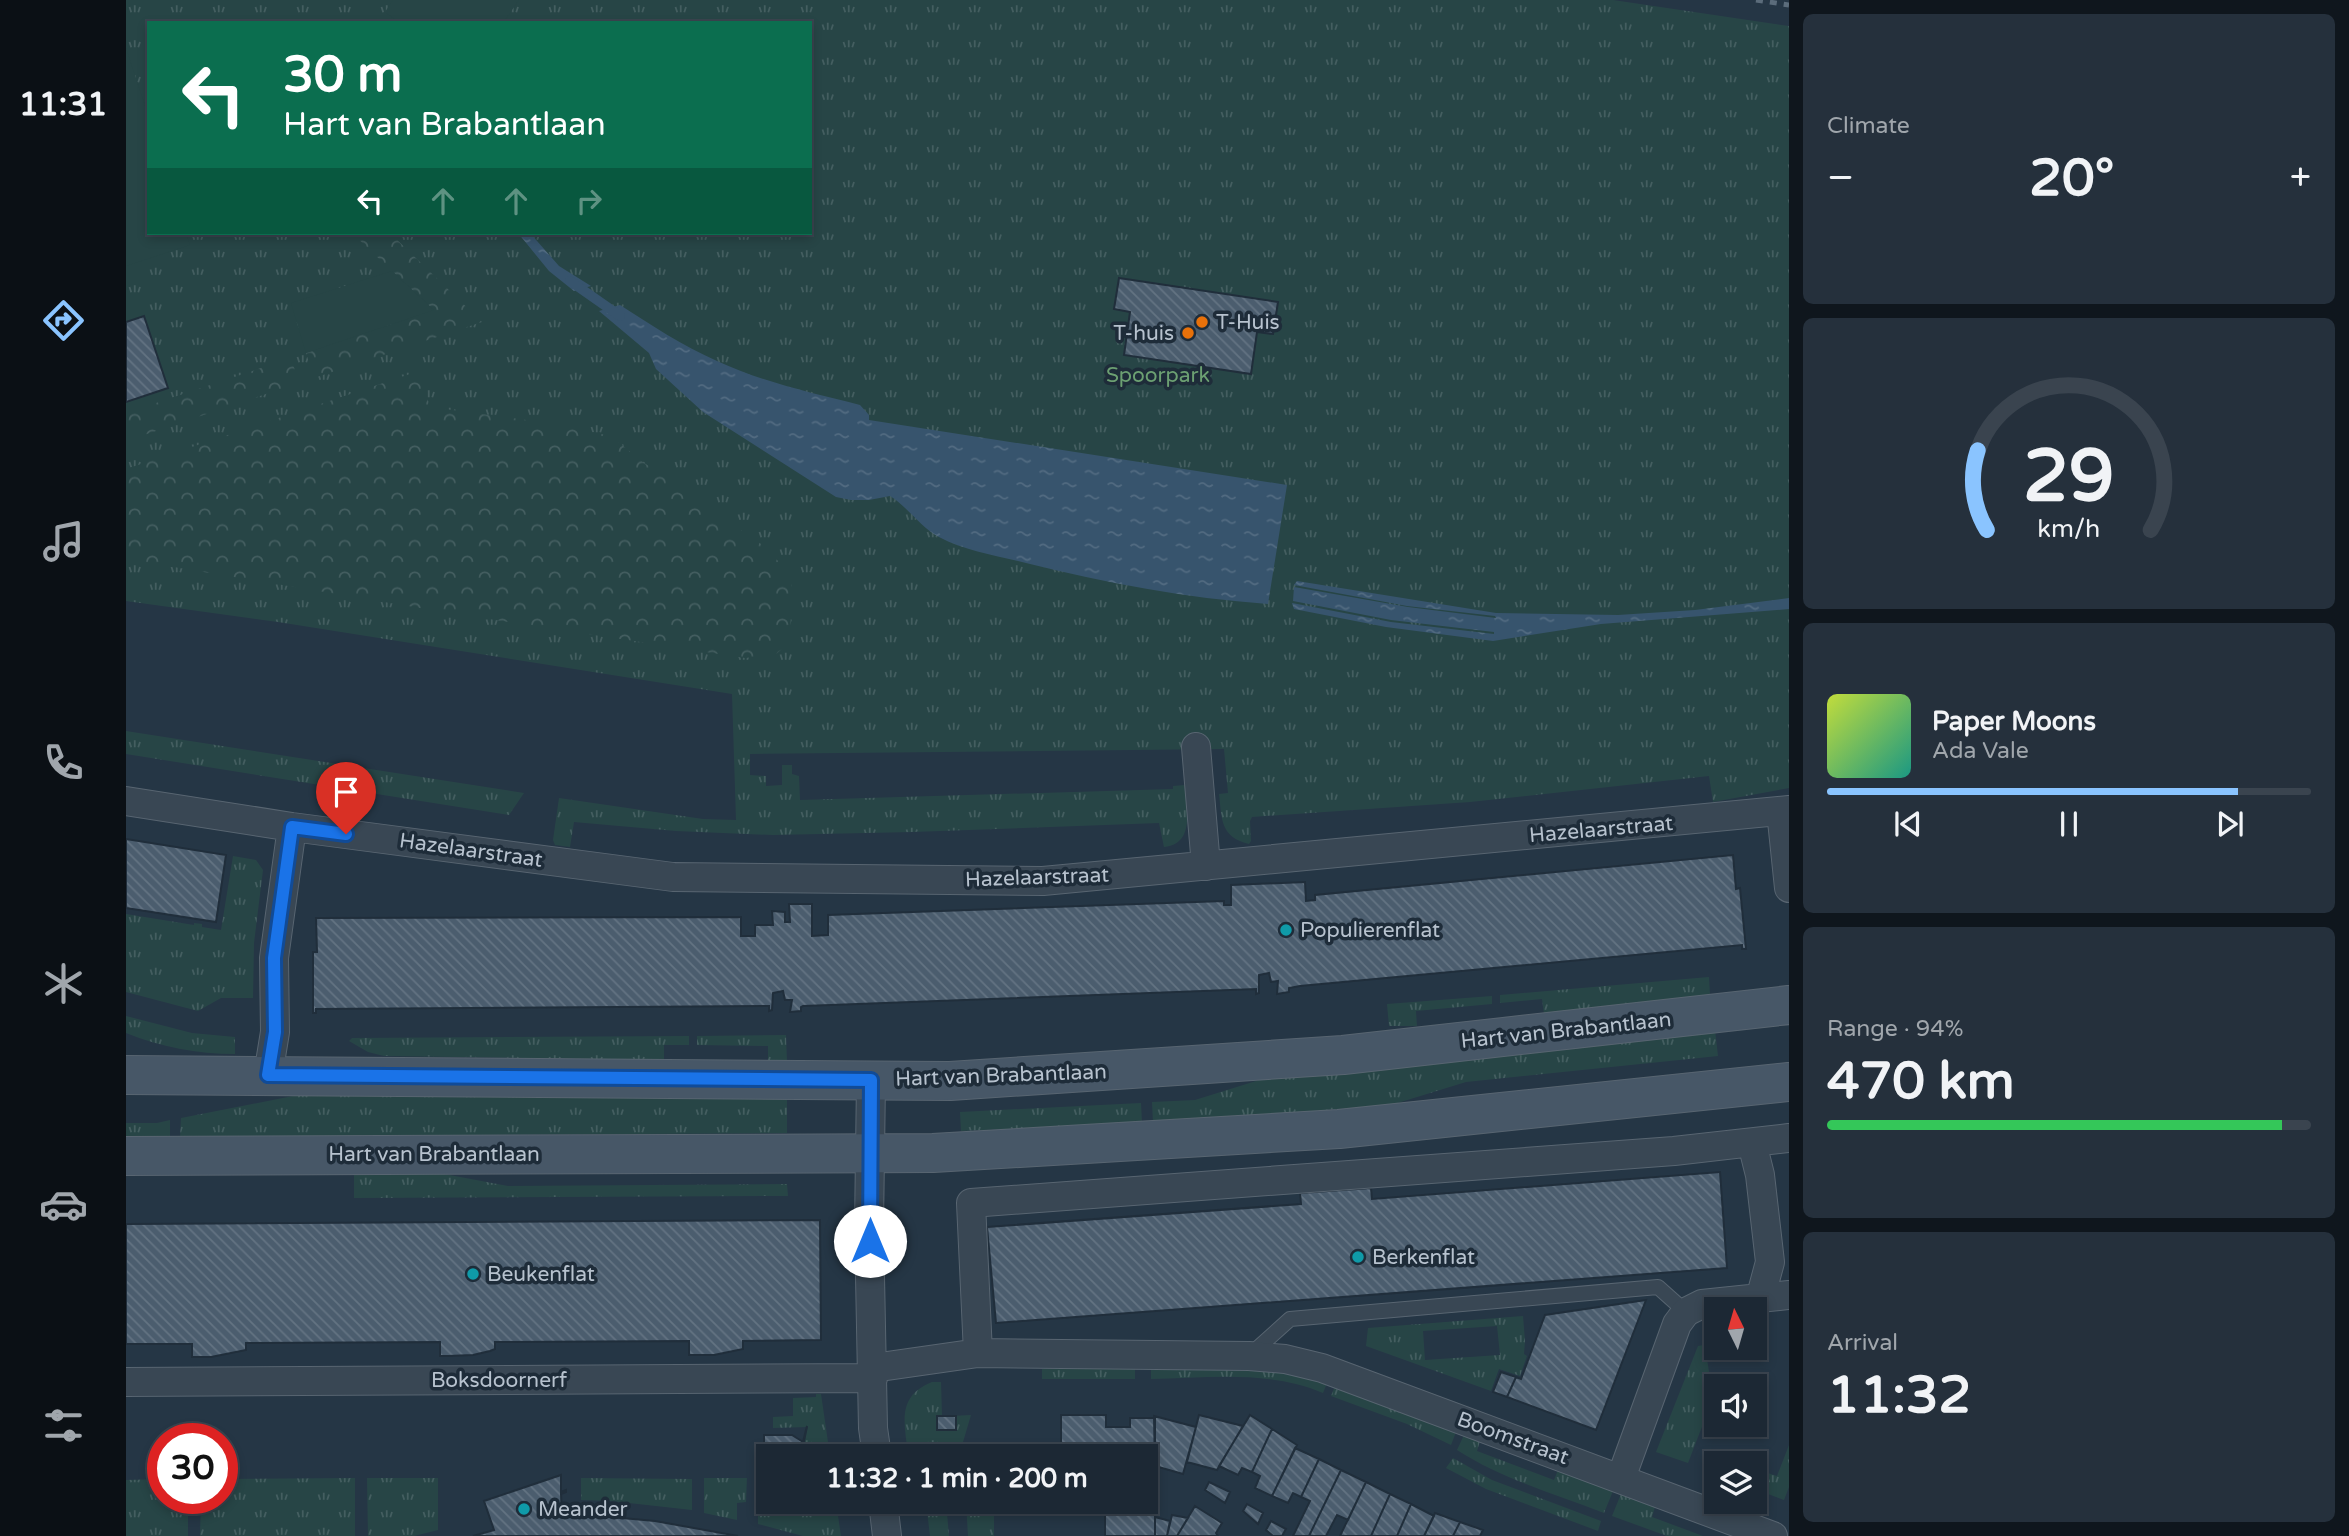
<!DOCTYPE html>
<html lang="en">
<head>
<meta charset="utf-8">
<style>
	:root { --surface:#1c2834; --page:#25303c; --text:#f1f3f6; --muted:#a0a6ac; --line:#3a444f; --accent:#8ac4ff }
	body { margin:0; font-family:"Varela Round",sans-serif; background:var(--page); color:var(--text); height:100vh; display:flex; flex-direction:column; font-size:26px; white-space:nowrap }
	* { box-sizing:border-box; margin:0 }
	p { font-size:23px; color:var(--muted) }
	.icon { flex:none; width:38px; height:38px; fill:none; stroke:currentColor; stroke-width:2; stroke-linecap:round; stroke-linejoin:round }
	.map { position:relative; flex:1; overflow:hidden }
	.drawer { display:flex; flex-direction:column; gap:14px; padding:14px; background:#0f161d; width:560px }
	.drawer>* { flex:none }
	.top-card { position:absolute; left:21px; top:21px; width:665px; height:214px; border-radius:0px; box-shadow:0 4px 10px #0003,0 0 0 2px var(--line); background:#0b6e4f; color:#fff; overflow:hidden }
	.needle { width:46px; rotate:355deg }
	.fabs { position:absolute; left:1578px; top:1297px; display:grid; gap:14px }
	.fabs a { display:grid; place-items:center; width:63px; height:63px; border-radius:0px; background:var(--surface); box-shadow:0 4px 10px #0003,0 0 0 2px var(--line); font-size:35px }
	.speed { position:absolute; left:21px; top:1423px; display:flex; gap:14px; font-size:35px; font-weight:700; text-align:center }
	.speed>* { display:grid; place-content:center; width:91px; height:91px; border-radius:50%; background:var(--surface); box-shadow:0 4px 10px #0003,0 0 0 2px var(--line); line-height:1 }
	.speed .limit { border:10px solid #d22; background:#fff; color:#111 }
	.pin { position:absolute; display:grid; place-items:center; width:60px; height:60px; color:#fff; margin:-72px -30px; border-radius:50% 50% 50% 0; rotate:-45deg; box-shadow:0 0 7px #0007 }
	.pin .icon { rotate:45deg }
	.me { position:absolute; width:77px; margin:-38px; rotate:0deg; stroke-linejoin:round; filter:drop-shadow(0 0 5px #0008) }
	.turn { display:flex; align-items:center; gap:24px; height:147px; padding:0 21px; font-size:32px }
	.turn .icon { width:91px; height:91px; stroke-width:2.5 }
	.turn b { display:block; font-size:49px; line-height:60px }
	.lanes { display:flex; align-items:center; height:66px; padding:0 21px; background:#0003; justify-content:center; gap:35px; direction:ltr }
	.lanes .off { opacity:.35 }
	.big { font-size:52px; font-weight:700; line-height:1.1 }
	.drawer .card { flex:1; display:flex; flex-direction:column; justify-content:center; gap:10px; min-width:0; padding:0 24px; border-radius:10px; background:var(--page) }
	.drawer .dial { align-items:center; gap:0 }
	.dial svg { height:182px; overflow:visible; fill:none; stroke:var(--line); stroke-width:7; stroke-linecap:round; text-anchor:middle }
	.dial text { fill:var(--text); stroke:none }
	.song { display:flex; align-items:center; gap:21px }
	.cover { width:84px; height:84px; border-radius:10px; background:linear-gradient(135deg,hsl(70 70% 55%),hsl(170 70% 35%)) }
	.played { height:7px; border-radius:4px; background:linear-gradient(90deg,var(--accent) 85%,var(--line) 85%) }
	.keys { display:flex; justify-content:space-around; direction:ltr }
	.heat { display:flex; justify-content:space-between; align-items:center; font-size:38px; direction:ltr }
	.charge { height:10px; border-radius:5px; background:linear-gradient(90deg,#34c759 94%,var(--line) 0) }
	.trip { position:absolute; left:630px; top:1444px; width:402px; height:70px; border-radius:0px; background:var(--surface); box-shadow:0 4px 10px #0003,0 0 0 2px var(--line); font-weight:700; line-height:70px; text-align:center }
	main { display:flex; flex:1; min-height:0 }
	.tabs { display:flex; flex-direction:column; width:126px; justify-content:space-around; align-items:center; background:#0b1015; color:var(--muted) }
	.tabs .icon { width:49px; height:49px }
	.tabs .selected { color:var(--accent) }
	.tabs b { font-size:32px; color:var(--text) }
	.map>svg:first-child { display:block }
	.grass { fill:url(#grass-tufts); fill-rule:evenodd }
	.forest { fill:url(#forest-crowns) }
	.pitch { fill:#274546 }
	.water { fill:url(#water-ripples) }
	.lines { fill:none; stroke-linecap:round; stroke-linejoin:round }
	.stream { stroke:#37546d; stroke-width:10 }
	.building { fill:url(#building-back-hatch); stroke:#202e3b; stroke-width:2 }
	.lane-casing { stroke:#586571; stroke-width:16 }
	.street-casing { stroke:#586571; stroke-width:30 }
	.secondary-casing { stroke:#586571; stroke-width:40 }
	.lane { stroke:#394754; stroke-width:14 }
	.street { stroke:#394754; stroke-width:28 }
	.secondary { stroke:#475767; stroke-width:38 }
	.rail { stroke:#5b6c7b; stroke-width:5; stroke-dasharray:7 7; stroke-linecap:butt }
	.route-casing { stroke:#114b97; stroke-width:18 }
	.route { stroke:#1a73e8; stroke-width:12 }
	.food-dot { fill:#e8710a; stroke:#1e2c39; stroke-width:2.5 }
	.culture-dot { fill:#0f9aa8; stroke:#1e2c39; stroke-width:2.5 }
	.labels { text-anchor:middle; stroke-width:7; stroke-linejoin:round; paint-order:stroke }
	.poi-label { font-size:21px; fill:#b7c2ce; stroke:#1e2c39; text-anchor:start }
	.park-label { font-size:21px; fill:#6ca072; stroke:#1e2c39 }
	.street-label { font-size:21px; fill:#b7c2ce; stroke:#1e2c39 }
</style>
</head>
<body>
<main>
<nav class="tabs">
<b>11:31</b>
<svg class="icon selected" aria-label="directions" viewBox="0 0 24 24"><path d="M12 3l9 9-9 9-9-9zM9 14v-3h6M13 9l2 2-2 2"/></svg>
<svg class="icon" aria-label="music" viewBox="0 0 24 24"><path d="M9 18V5l10-2v13"/><circle cx="6" cy="18" r="3"/><circle cx="16" cy="16" r="3"/></svg>
<svg class="icon" aria-label="phone" viewBox="0 0 24 24"><path d="M5 4h4l2 5-3 2q2 4 5 5l2-3 5 2v4C11 20 4 13 5 4z"/></svg>
<svg class="icon" aria-label="climate" viewBox="0 0 24 24"><path d="M12 3v18M4 7l16 10M4 17L20 7"/></svg>
<svg class="icon" aria-label="car" viewBox="0 0 24 24"><path d="M5 17H2v-5l4-1 3-4h7l3 4 3 1v5h-3M9 17h6M6 11h13"/><circle cx="7" cy="17" r="2"/><circle cx="17" cy="17" r="2"/></svg>
<svg class="icon" aria-label="filters" viewBox="0 0 24 24"><path d="M4 7h16M4 17h16"/><circle cx="9" cy="7" r="2"/><circle cx="15" cy="17" r="2"/></svg>
</nav>
<div class="map">
<svg width="1663" height="1536" viewBox="0 0 1663 1536">
	<defs>
		<pattern id="grass-tufts" width="24" height="20" patternUnits="userSpaceOnUse" patternTransform="scale(1.75)"><rect width="24" height="20" fill="#274546"/><path d="M3 7l-1-3M5 7V3M7 7l1-3M15 17l-1-3M17 17v-4M19 17l1-3" fill="none" stroke="#445e60"/></pattern>
		<pattern id="forest-crowns" width="20" height="18" patternUnits="userSpaceOnUse" patternTransform="scale(1.75)"><rect width="20" height="18" fill="#274546"/><path d="M2 6a3 3 0 1 1 6 0M12 15a3 3 0 1 1 6 0" fill="none" stroke="#445e60"/></pattern>
		<pattern id="water-ripples" width="26" height="14" patternUnits="userSpaceOnUse" patternTransform="scale(1.75)"><rect width="26" height="14" fill="#37546d"/><path d="M2 4q2-2 4 0t4 0M15 11q2-2 4 0t4 0" fill="none" stroke="#526b81"/></pattern>
		<pattern id="building-back-hatch" width="6" height="6" patternUnits="userSpaceOnUse" patternTransform="scale(1.75)"><rect width="6" height="6" fill="#4b5d6e"/><path d="M-1 5l2 2M0 0l6 6M5-1l2 2" fill="none" stroke="#637382"/></pattern>
	</defs>
	<rect width="100%" height="100%" fill="#253645"/>
	<path class="grass" d="M0,0H1487L1663,26V788L1587,802L1583,776L1344,802L1126,817L1124,821L1125,841L1123,844C1094,837 1096,819 1093,794L1102,793L1098,749L624,754V775L640,776V786L656,785V765H666V774L673,776L674,800L1047,789V786L1059,785C1060,807 1070,844 1038,847L1033,823L786,832L647,835L550,831L448,822L444,847L429,845L427,840L433,798L577,819L610,820L606,694L152,622L0,601ZM23,23H684V233H23Z
		M0,731L398,793L383,815L0,754Z
		M107,856L130,860L137,870L128,943L127,998H95L72,1011L0,992V914L68,925V923L76,924V927L95,930Z
		M1583,977L1584,995L1418,1014L1416,999L1374,1003V995Z
		M1366,996V1004L1290,1011L1291,1026H1263L1261,1004Z
		M0,1016L66,1033L109,1037V1054C71,1054 35,1047 0,1033Z
		M1589,1030L1592,1056L1340,1082L1265,1105L1027,1123L1026,1102L1069,1100L1152,1074Z
		M660,1035L661,1062H642V1046L571,1045V1036Z
		M563,1036V1045H538V1060L258,1056L242,1052L223,1041L226,1038Z
		M177,1094L661,1098V1133L54,1137L55,1118Z
		M1015,1103L1016,1123L835,1131L834,1112Z
		M44,1120V1137H0V1123H31Z
		M297,1170L382,1186L661,1184L662,1196L228,1198V1175L262,1171Z
		M1397,1316L1399,1341L1398,1354L1401,1356L1394,1376L1373,1369L1365,1391L1240,1346L1242,1328ZM1371,1326L1374,1355L1299,1360L1297,1331Z
		M1591,1343V1348H1608L1609,1355L1581,1359L1587,1398L1562,1463L1530,1452L1572,1346Z
		M1009,1368V1379H916V1369Z
		M1025,1369H1142L1201,1383L1197,1393C1144,1370 1082,1378 1025,1379Z
		M806,1382H815L816,1416H811V1430H830V1416H825L845,1415L834,1452L786,1456L782,1453C778,1422 771,1396 806,1382Z
		M1209,1386L1330,1432L1325,1445L1281,1424L1205,1396Z
		M690,1394H695L704,1456H675L682,1427L647,1428V1417L667,1416V1398L690,1397Z
		M1338,1435L1354,1441L1351,1451L1428,1480L1432,1470L1487,1491L1478,1513C1429,1494 1376,1479 1331,1450Z
		M1663,1445V1487L1658,1500L1629,1489V1469L1651,1476Z
		M1327,1458L1366,1480L1475,1521L1472,1531L1360,1489L1320,1468Z
		M229,1478V1536H74L75,1498H96V1479Z
		M241,1478H312V1530L288,1536H242Z
		M455,1478L566,1479V1510L485,1501L455,1500Z
		M578,1478H621L620,1502L611,1503V1520L578,1513Z
		M37,1479V1498H62V1536H0V1480Z
		M1495,1494L1529,1507L1526,1517L1577,1536H1541L1486,1516Z
		M664,1502H710L715,1536H677L632,1524V1504H663Z
		M800,1502H820L823,1536H804Z
		M840,1502H868V1536H842Z"/>
	<path class="forest" d="M226,233H264L356,322L188,378L180,353L307,310Z
		M165,358L173,383L0,441V413Z
		M293,371L304,407L415,422L485,436L514,460L635,544L666,575L664,642L649,655L619,658L324,613L0,559V469Z"/>
	<path class="pitch" d="M267,0H393L377,23H274L259,12Z
		M0,48L23,118V233H60L64,245L0,266Z
		M266,271L308,310L180,353L165,303Z"/>
	<path class="water" d="M392,233H404L433,266L465,286L448,291L423,271Z
		M494,305C525,325 557,346 591,361C636,382 686,393 734,405L743,415V420L1161,485L1142,604C1060,598 980,583 900,563C872,556 839,551 813,537C794,527 782,507 764,496L743,500H725L710,497L577,412L530,369L523,353L473,311Z
		M1171,581L1370,613L1492,615L1569,610L1663,598V609L1475,624L1367,641L1260,627L1168,609L1166,603L1265,622L1368,634V632L1265,620L1167,601L1168,587L1282,607L1370,618L1369,616L1281,606L1168,585Z"/>
	<g class="lines">
		<path class="stream" d="M444,281L494,316"/>
	</g>
	<path class="building" d="M993,278L1152,302L1147,334L1131,332L1125,374L998,355L1004,312L988,309Z
		M18,316L42,388L0,402V322Z
		M0,839L100,855L90,922L0,908Z
		M1607,855L1610,889L1614,888L1620,949H1616V945L1174,986L1163,988V992L1151,994L1152,981L1145,982L1143,973L1133,975V993L1130,994V989L705,1005L677,1006L675,1007V1011L664,1012L666,1000H659L657,991L647,993L646,1010L643,1011V1006L190,1009V1013H187V952H191L190,918L615,917V936H629V925H647L646,911L659,912V922H664L663,904H686V936L702,935V915L1098,901V905H1105V885L1179,882L1180,901L1189,900V895Z
		M1594,1172L1601,1268L870,1323L861,1227L1175,1204L1174,1193L1245,1188L1246,1199Z
		M694,1220L695,1340L617,1341V1349L588,1355H563V1341L369,1342V1349L364,1351L347,1355L322,1356H314V1342L120,1343V1350L85,1357H66V1344H0V1224Z
		M1520,1300L1470,1430L1381,1397L1390,1377L1395,1379L1419,1315Z
		M1375,1372L1390,1377L1381,1397L1367,1392Z
		M935,1415H980V1427H1004V1418H1029V1536H979V1502H1020V1456H935Z
		M1073,1415L1117,1426L1091,1470L1061,1462Z
		M1124,1415L1146,1429L1126,1472L1116,1468L1112,1475L1093,1466Z
		M811,1416H830V1430H811Z
		M1028,1416L1070,1427L1057,1474L1029,1466Z
		M681,1426L675,1456H642V1502H664V1504H631L630,1473L638,1474V1435H666L677,1442Z
		M1146,1429L1171,1445L1146,1496L1129,1488L1134,1476L1126,1472Z
		M1169,1448L1193,1459L1175,1497L1167,1493L1162,1503L1146,1496Z
		M1193,1459L1215,1470L1183,1536H1167L1184,1501L1175,1497Z
		M1215,1470L1240,1482L1222,1520L1211,1515L1200,1536H1183Z
		M435,1475V1492L440,1490V1492L435,1494L436,1517H485L529,1521L612,1536H347L368,1530L358,1501Z
		M1083,1482L1104,1492L1099,1503L1079,1490Z
		M1240,1482L1264,1494L1245,1536H1214Z
		M1264,1494L1285,1504L1271,1536H1245Z
		M1121,1504L1137,1513L1132,1524L1117,1511Z
		M1285,1504L1308,1516L1298,1536H1271Z
		M1069,1506L1096,1523L1090,1533L1092,1536H1051Z
		M1309,1513L1334,1522L1327,1536H1298Z
		M1046,1515L1062,1518L1051,1536H1041Z
		M1029,1517L1044,1521L1041,1536H1029Z
		M1145,1521L1160,1529L1156,1536H1147L1140,1530Z
		M1334,1522L1357,1530L1354,1536H1327Z"/>
	<g class="lines">
		<defs>
			<path id="lane" d="M1124,1355L1164,1319L1532,1287L1560,1312"/>
			<path id="street" d="M1070,747L1080,866
				M0,801L166,827L547,877L917,881L1663,810
				M1655,811L1663,888
				M142,1075L149,1032L148,958L166,827
				M745,1080L743,1226L747,1428L751,1456
				M1626,1143L1634,1175L1644,1262L1634,1299
				M852,1353L845,1203L1548,1151L1663,1138
				M747,1368L852,1353L1123,1356L1159,1359L1196,1368L1647,1536
				M0,1382L747,1378
				M1495,1478L1551,1324L1560,1312L1576,1304L1663,1295
				M757,1502L761,1536"/>
			<path id="secondary" d="M0,1075L824,1081L1217,1055L1663,1005
				M0,1156L807,1153L1213,1129L1663,1082"/>
		</defs>
		<use href="#lane" class="lane-casing"/>
		<use href="#street" class="street-casing"/>
		<use href="#secondary" class="secondary-casing"/>
		<use href="#lane" class="lane"/>
		<use href="#street" class="street"/>
		<use href="#secondary" class="secondary"/>
		<path class="rail" d="M1630,0L1663,5"/>
	</g>
	<g class="lines">
		<defs>
			<path id="route" d="M220,834L166,827L148,958L149,1032L142,1075L745,1080L744,1241"/>
		</defs>
		<use href="#route" class="route-casing"/>
		<use href="#route" class="route"/>
	</g>
	<g class="food-dot">
		<circle cx="1076" cy="322" r="7"/>
		<circle cx="1062" cy="333" r="7"/>
	</g>
	<g class="culture-dot">
		<circle cx="1160" cy="930" r="7"/>
		<circle cx="1232" cy="1257" r="7"/>
		<circle cx="347" cy="1274" r="7"/>
		<circle cx="398" cy="1509" r="7"/>
	</g>
	<g class="labels">
		<g class="poi-label">
			<text x="1090" y="329">T-Huis</text>
			<text x="1048" y="340" text-anchor="end">T-huis</text>
			<text x="1174" y="937">Populierenflat</text>
			<text x="1246" y="1264">Berkenflat</text>
			<text x="361" y="1281">Beukenflat</text>
			<text x="412" y="1516">Meander</text>
		</g>
		<g class="park-label">
			<text x="1032" y="382">Spoorpark</text>
		</g>
		<g class="street-label">
			<text transform="translate(1475 829) rotate(-5)" y="7">Hazelaarstraat</text>
			<text transform="translate(345 850) rotate(8)" y="7">Hazelaarstraat</text>
			<text transform="translate(911 877) rotate(-2)" y="7">Hazelaarstraat</text>
			<text transform="translate(1440 1030) rotate(-6)" y="7">Hart van Brabantlaan</text>
			<text transform="translate(875 1075) rotate(-2)" y="7">Hart van Brabantlaan</text>
			<text x="308" y="1161">Hart van Brabantlaan</text>
			<text x="373" y="1387">Boksdoornerf</text>
			<text transform="translate(1387 1438) rotate(20)" y="7">Boomstraat</text>
		</g>
	</g>
</svg>
<div class="fabs">
<a><svg class="needle" viewBox="-14 -14 28 28"><path d="M0-13l5 13h-10z" fill="#e53935"/><path d="M0 13l5-13h-10z" fill="#a0a6ac"/></svg></a>
<a><svg class="icon" aria-label="sound" viewBox="0 0 24 24"><path d="M4 9h4l5-4v14l-5-4H4zM17 9q2 3 0 6"/></svg></a>
<a><svg class="icon" aria-label="layers" viewBox="0 0 24 24"><path d="M12 4l9 5-9 5-9-5zM3 14l9 5 9-5"/></svg></a>
</div>
<div class="speed"><div class="limit">30</div></div>
<div class="pin" style="left:220px;top:834px;background:#d93025"><svg class="icon" aria-label="arrive" viewBox="0 0 24 24"><path d="M6 21V4h12l-3 4 3 4H6"/></svg></div>
<svg class="me" style="left:744px;top:1241px" viewBox="-20 -20 40 40"><circle r="19" fill="#fff"/><path d="M0-13L10 11 0 6-10 11z" fill="#1a73e8"/></svg>
<div class="trip">11:32 · 1 min · 200 m</div>
<div class="top-card">
<div class="turn"><svg class="icon" aria-label="left" viewBox="0 0 24 24"><path d="M17 20v-9H6M10 6l-5 5 5 5"/></svg><div><b>30 m</b>Hart van Brabantlaan</div></div>
<div class="lanes"><svg class="icon" aria-label="left" viewBox="0 0 24 24"><path d="M17 20v-9H6M10 6l-5 5 5 5"/></svg><svg class="icon off" aria-label="ahead" viewBox="0 0 24 24"><path d="M12 20V5M6 11l6-6 6 6"/></svg><svg class="icon off" aria-label="ahead" viewBox="0 0 24 24"><path d="M12 20V5M6 11l6-6 6 6"/></svg><svg class="icon off" aria-label="right" viewBox="0 0 24 24"><path d="M7 20v-9h11M14 6l5 5-5 5"/></svg></div>
</div>
</div>
<section class="drawer">
<div class="card"><p>Climate</p>
<div class="heat"><a>−</a><b class="big">20°</b><a>+</a></div>
</div>
<div class="card dial"><svg viewBox="0 0 100 80">
<path d="M14 69A42 42 0 1 1 86 69"/>
<path d="M14 69A42 42 0 0 1 10 34" stroke="#8ac4ff"/>
<text x="50" y="56" font-size="32" font-weight="700">29</text>
<text x="50" y="72" font-size="11">km/h</text>
</svg></div>
<div class="card">
<div class="song"><i class="cover"></i><div><b>Paper Moons</b><p>Ada Vale</p></div></div>
<div class="played"></div>
<div class="keys"><svg class="icon" aria-label="previous" viewBox="0 0 24 24"><path d="M18 5L8 12l10 7zM5 5v14"/></svg><svg class="icon" aria-label="pause" viewBox="0 0 24 24"><path d="M8 5v14M16 5v14"/></svg><svg class="icon" aria-label="next" viewBox="0 0 24 24"><path d="M6 5l10 7-10 7zM19 5v14"/></svg></div>
</div>
<div class="card"><p>Range · 94%</p><b class="big">470 km</b><div class="charge"></div></div>
<div class="card"><p>Arrival</p><b class="big">11:32</b></div>
</section>
</main>
</body>
</html>
